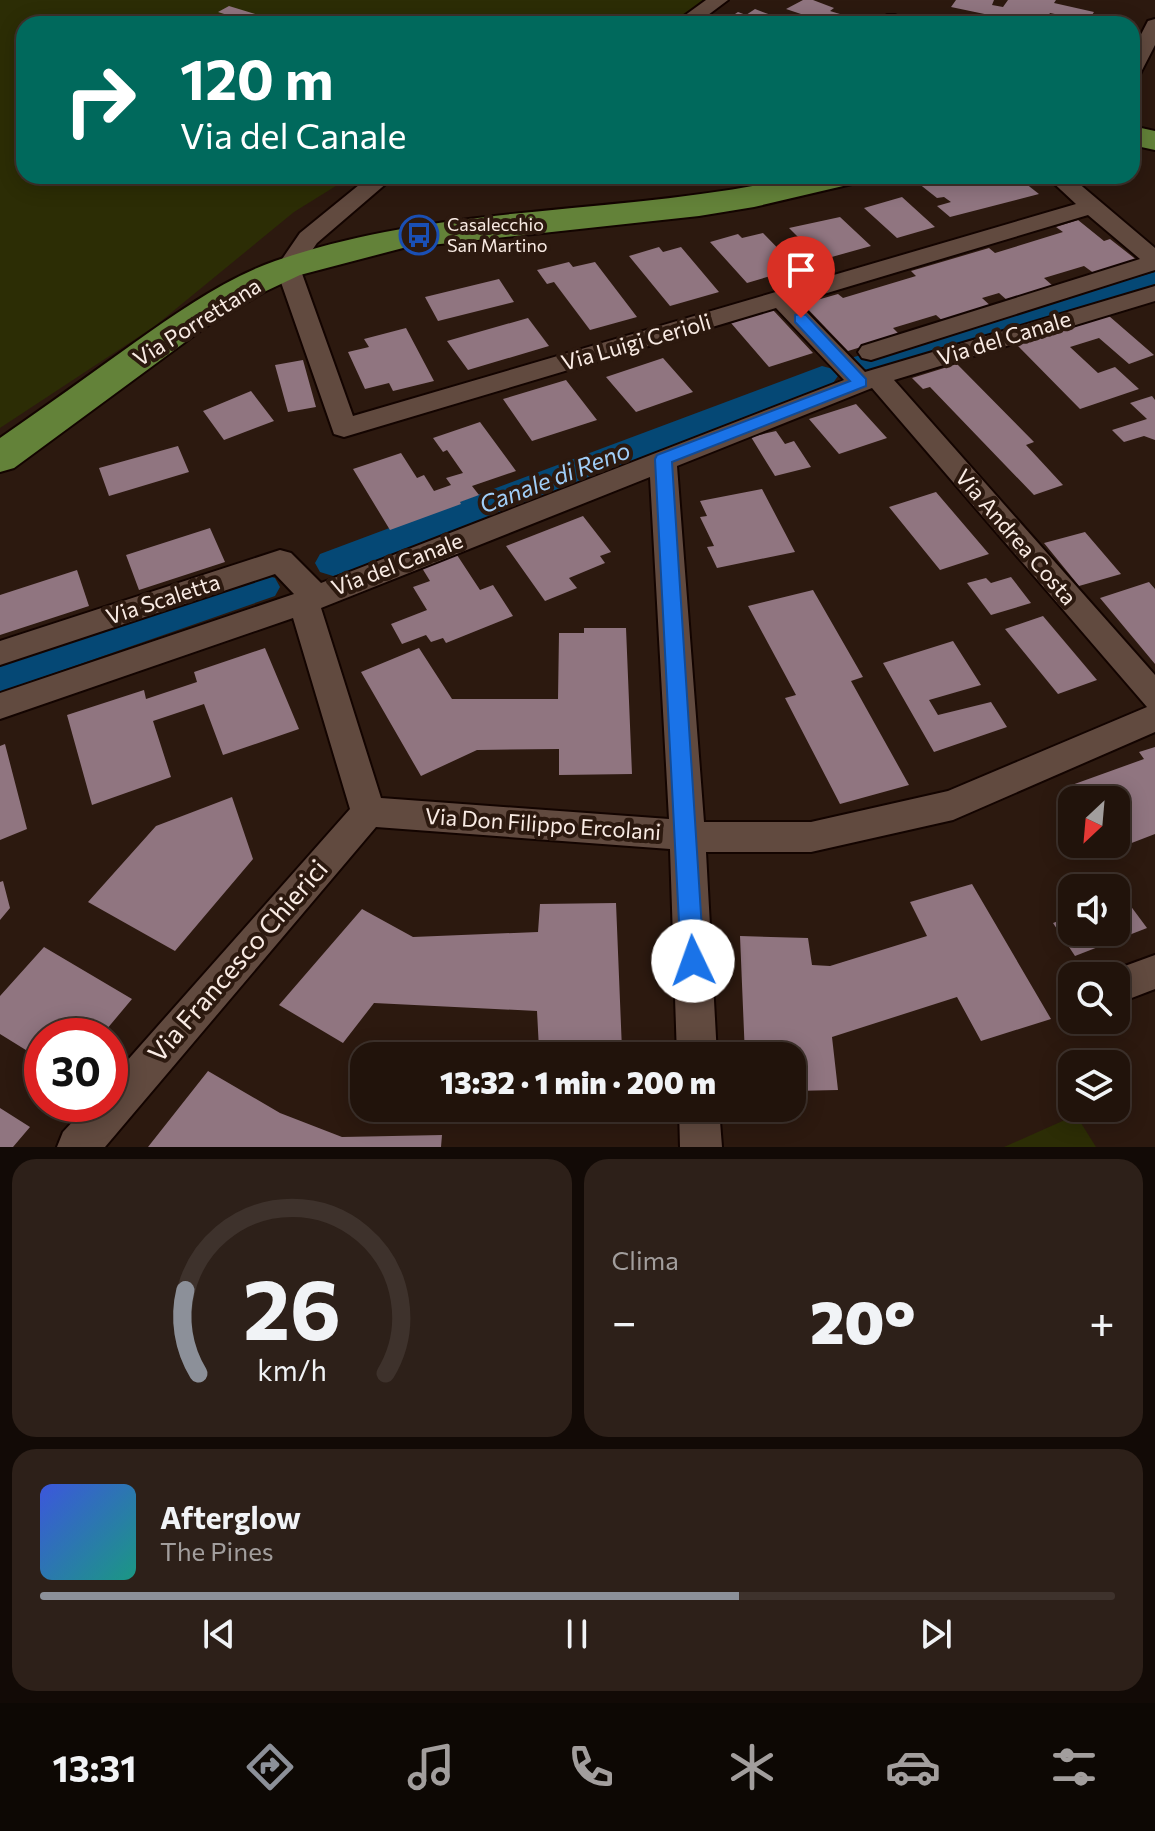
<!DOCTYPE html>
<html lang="it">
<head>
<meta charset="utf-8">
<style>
	:root { --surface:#21130b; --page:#2d2019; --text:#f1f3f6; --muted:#a29e9d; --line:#3e322c; --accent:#8c9099 }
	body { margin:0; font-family:Commissioner,sans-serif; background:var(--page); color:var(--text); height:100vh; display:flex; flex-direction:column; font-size:30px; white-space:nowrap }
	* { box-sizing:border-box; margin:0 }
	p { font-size:26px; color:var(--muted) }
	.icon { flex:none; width:44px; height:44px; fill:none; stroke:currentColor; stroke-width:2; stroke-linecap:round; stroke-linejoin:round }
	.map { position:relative; height:1147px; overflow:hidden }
	.details { display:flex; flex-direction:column; gap:12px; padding:12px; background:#120a06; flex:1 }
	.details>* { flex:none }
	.hud { position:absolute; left:16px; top:16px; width:1124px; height:168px; border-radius:24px; box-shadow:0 4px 20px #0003,0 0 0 2px var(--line); background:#00695c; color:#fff; overflow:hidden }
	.needle { width:52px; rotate:206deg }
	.fabs { position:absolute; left:1058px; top:786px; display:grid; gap:16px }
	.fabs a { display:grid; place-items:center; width:72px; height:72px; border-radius:16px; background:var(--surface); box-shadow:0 4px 20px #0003,0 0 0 2px var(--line); font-size:40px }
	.speed { position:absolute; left:24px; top:1018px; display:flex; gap:16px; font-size:40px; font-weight:700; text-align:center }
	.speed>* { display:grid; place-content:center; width:104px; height:104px; border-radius:50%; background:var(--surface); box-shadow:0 4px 20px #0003,0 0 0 2px var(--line); line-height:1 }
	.speed .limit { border:12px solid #d22; background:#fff; color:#111 }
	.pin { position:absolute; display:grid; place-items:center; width:68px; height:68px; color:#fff; margin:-82px -34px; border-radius:50% 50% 50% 0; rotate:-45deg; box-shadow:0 0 8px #0007 }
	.pin .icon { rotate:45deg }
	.me { position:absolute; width:88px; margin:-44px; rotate:357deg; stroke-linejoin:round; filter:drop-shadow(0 0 6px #0008) }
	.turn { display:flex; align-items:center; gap:28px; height:168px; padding:0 32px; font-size:36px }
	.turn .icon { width:104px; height:104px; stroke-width:2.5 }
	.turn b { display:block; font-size:56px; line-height:68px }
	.big { font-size:60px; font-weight:800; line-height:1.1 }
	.details .widget { flex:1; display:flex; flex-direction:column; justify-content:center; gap:12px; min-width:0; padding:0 28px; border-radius:24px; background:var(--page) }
	.details .dial { align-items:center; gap:0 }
	.dial svg { height:208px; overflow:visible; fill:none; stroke:var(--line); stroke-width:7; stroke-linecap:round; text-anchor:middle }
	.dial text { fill:var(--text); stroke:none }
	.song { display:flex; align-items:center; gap:24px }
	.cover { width:96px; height:96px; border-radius:12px; background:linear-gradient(135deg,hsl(230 70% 55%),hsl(170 70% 35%)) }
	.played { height:8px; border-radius:4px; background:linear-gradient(90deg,var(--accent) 65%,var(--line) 65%) }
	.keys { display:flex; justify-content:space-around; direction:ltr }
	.heat { display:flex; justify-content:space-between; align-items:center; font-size:44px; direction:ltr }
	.details .tiles { flex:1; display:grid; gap:12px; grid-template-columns:1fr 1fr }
	.widget:last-child { grid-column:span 2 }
	.trip { position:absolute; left:350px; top:1042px; width:456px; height:80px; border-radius:24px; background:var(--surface); box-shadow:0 4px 20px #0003,0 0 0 2px var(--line); font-weight:800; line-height:80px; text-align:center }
	.menu { display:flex; height:128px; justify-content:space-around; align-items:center; background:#0d0804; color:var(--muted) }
	.menu .icon { width:56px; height:56px }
	.menu .on { color:var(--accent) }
	.menu b { font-size:36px; color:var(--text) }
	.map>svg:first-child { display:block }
	.green { fill:#2c2d05 }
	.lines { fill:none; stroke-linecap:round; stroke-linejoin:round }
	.canal { fill:#054875; fill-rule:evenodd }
	.building { fill:#907580 }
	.lane-casing { stroke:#130400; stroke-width:4 }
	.street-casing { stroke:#130400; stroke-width:4 }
	.primary-casing { stroke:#130400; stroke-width:4 }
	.lane { fill:#614a3f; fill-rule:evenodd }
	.street { fill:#614a3f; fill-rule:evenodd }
	.primary { fill:#638239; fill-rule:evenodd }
	.route { fill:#1a73e8; stroke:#114b97; stroke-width:2 }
	.labels { text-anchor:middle; stroke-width:8; stroke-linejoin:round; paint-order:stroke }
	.far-poi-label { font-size:18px; fill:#f9ebe4; stroke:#2c190f; text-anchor:start }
	.street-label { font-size:22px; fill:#f9ebe4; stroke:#2c190f }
	.water-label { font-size:24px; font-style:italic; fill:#a0cef8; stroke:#2c190f }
	.near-street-label { font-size:26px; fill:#f9ebe4; stroke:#2c190f }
</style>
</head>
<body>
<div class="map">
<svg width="1155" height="1147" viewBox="0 0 1155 1147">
	<rect width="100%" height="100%" fill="#2c190f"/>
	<path class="green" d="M0,0H718L681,24H24V176H352L294,212L155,326L0,428Z
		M1076,1115L1096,1147H1004Z"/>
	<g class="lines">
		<path class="canal" d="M1155,272V289L865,374L854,371L849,364L854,357Z
			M822,366L833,369L838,376L833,383L346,572L333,576L320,572L315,563L320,554Z
			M262,574L275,578L280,587L275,596L0,692V662Z"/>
	</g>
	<path class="building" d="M803,0H813L834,8L830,11L873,24H831L786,9Z
		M956,0H994L992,5L1003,7L1008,0H1056L1054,3L1094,12L1088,21L1050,13L1043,24H1032L951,7Z
		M229,6L284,23V24H255L218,12Z
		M755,9L771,15L764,19L777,24H737L726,20L738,12L746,15Z
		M533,176H596V183L532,182Z
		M943,176H1016L1039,194L950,217L937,206L951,202L944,197L937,198L918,183Z
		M902,197L935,227L897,238L864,208Z
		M840,217L871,246L821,260L789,228Z
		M1078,220L1104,241L1110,239L1138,261L1095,274L1084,266L1044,278L1053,286L1008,301L999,293L982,298L993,308L945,323L936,315L893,328L900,335L848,351L803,304L838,294L843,298L916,276L911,271L989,248L995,253L1063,232L1056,227Z
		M763,233L797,268L747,283L710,242L738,234L742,238Z
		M659,247L663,252L681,247L719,292L670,306L629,256Z
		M569,262L573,267L595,262L637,317L590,330L554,282L547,284L537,270Z
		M499,279L514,302L438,321L425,297Z
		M773,310L813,353L769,367L731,323Z
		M1109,316L1154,355L1129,364L1099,338L1070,347L1098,373L1115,367L1139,389L1080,409L1017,345Z
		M528,318L549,346L468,370L447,341Z
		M406,328L434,381L393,391L389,383L365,389L348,352L369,347L364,339Z
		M663,358L693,392L636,412L606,377Z
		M303,360L316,407L288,412L275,365Z
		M957,364L1034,442L1026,445L1063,485L1034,495L930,387L923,389L912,378Z
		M566,380L597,420L532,441L503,399Z
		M251,391L274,421L224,440L203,411Z
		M1152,396L1155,400V440L1144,436L1124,442L1112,430L1147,419L1130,403Z
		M856,404L887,438L839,454L809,419Z
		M480,422L516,471L472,486L479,495L460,502L461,504L390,530L353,469L401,453L417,478L424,475L434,491L451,485L446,478L463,473L447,450L443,452L433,438Z
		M776,431L785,444L794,441L811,467L775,476L751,437Z
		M178,446L189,472L109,496L99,468Z
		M762,489L795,552L717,568L707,547L714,546L700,517L707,516L700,501Z
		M936,492L989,554L940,570L889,507Z
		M583,516L611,552L600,556L605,563L569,578L577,588L545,601L506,546Z
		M210,528L225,562L139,590L126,555Z
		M1085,532L1121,574L1079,586L1044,543Z
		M457,555L480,590L493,585L513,616L446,643L443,638L431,642L426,635L402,644L391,624L427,610L413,587L430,581L422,568Z
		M77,570L89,606L0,635V595Z
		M1011,577L1031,603L991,615L967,583L986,578L991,583Z
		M1149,582L1155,589V664L1100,598Z
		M813,590L863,677L851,681L909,785L840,804L785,698L796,695L748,606Z
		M1043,616L1097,680L1058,694L1005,629Z
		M584,628H626L632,774L559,775V749L477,750L421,776L361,672L419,648L452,699H558L559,633H584Z
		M953,641L981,685L929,700L938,715L991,702L1007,727L934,752L883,663Z
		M265,648L299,729L223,755L204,704L153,721L171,777L92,805L67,715L144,690L146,699L197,682L194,672Z
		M5,744L27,829L0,840V746Z
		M1155,747V834L1116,849L1112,844H1116V800H1079L1069,786L1144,759L1139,752Z
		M232,797L253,859L175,951L88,902L156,826Z
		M3,881L10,908L0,920V882Z
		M972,884L1051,1019L981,1041L957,997L832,1037L838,1090L792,1091V1056H745L740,936L808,938L812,965L830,966L927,936L910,902Z
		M1124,897L1147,928L1075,956L1053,923L1072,916V932H1116V900Z
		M616,903L622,1050L539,1049L537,1011L374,1003L343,1043L279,1005L362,909L413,937L538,932L540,904Z
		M44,947L132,999L101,1036H42V1060L0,1034V996Z
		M208,1071L280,1113L342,1137L442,1135L441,1147H148Z
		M0,1108L30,1127L13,1147H0Z"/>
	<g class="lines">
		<defs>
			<path id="lane" d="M887,15H895L913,24H899L887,19Z"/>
			<path id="street" d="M706,0H728L696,24H673Z
				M1155,19V45L1139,76L1132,78V52L1148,21Z
				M370,176H395L317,243L300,268L353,416L1076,204L1046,176H1070L1155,248V270L871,360L862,358L858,352L862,346L1140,259L1088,215L797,302L865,372L1155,286V301L894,380L1155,675V732L953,820L811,852H706L717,1056H677L670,849L376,827L105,1147H57L63,1132L89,1104H110V1080L350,809L293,618L0,719V693L294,594L275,574L0,665V641L280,550L291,553L321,583L844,380L776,308L354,434L344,437L334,434L276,268L300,233ZM872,388L1147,707L948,791L811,822H704L677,466ZM650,477L669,819L381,798L321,608Z
				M1155,955V989L1116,1004V976H1101L1103,974Z
				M679,1108H719L722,1147H680Z"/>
			<path id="primary" d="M1132,126L1155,131V150L1132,145Z
				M802,176H860L856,183L754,207L699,216L403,248L300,275L264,292L207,326L14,468L0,472V438C45,407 89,375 134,343C178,312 224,279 275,261C444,202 629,216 802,176Z"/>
		</defs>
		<use href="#lane" class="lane-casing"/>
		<use href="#street" class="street-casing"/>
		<use href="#primary" class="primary-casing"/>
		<use href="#lane" class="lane"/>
		<use href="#street" class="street"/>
		<use href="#primary" class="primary"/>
	</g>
	<path class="route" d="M801,314L806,315L866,379V386L672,462L704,961L701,968L693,971L685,968L681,961L655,459L657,455L850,381L795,322V315Z"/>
	<defs>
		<symbol id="bus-ring" viewBox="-11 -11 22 22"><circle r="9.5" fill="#2c190f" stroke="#1a4fb4" stroke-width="1.5"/><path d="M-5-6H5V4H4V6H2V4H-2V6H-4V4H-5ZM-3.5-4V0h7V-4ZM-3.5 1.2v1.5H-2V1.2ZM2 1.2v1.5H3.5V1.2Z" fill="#1a4fb4"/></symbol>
	</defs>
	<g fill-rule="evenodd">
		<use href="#bus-ring" x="397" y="213" width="44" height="44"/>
	</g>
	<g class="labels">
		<g class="far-poi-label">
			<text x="447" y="231">Casalecchio<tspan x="447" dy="21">San Martino</tspan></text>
		</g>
		<g class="street-label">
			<text transform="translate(197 322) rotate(-32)" y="8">Via Porrettana</text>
			<text transform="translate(1004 338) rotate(-17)" y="8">Via del Canale</text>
			<text transform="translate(636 342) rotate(-16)" y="8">Via Luigi Cerioli</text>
			<text transform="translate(1016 537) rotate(49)" y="8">Via Andrea Costa</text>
			<text transform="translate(397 564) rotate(-21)" y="8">Via del Canale</text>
			<text transform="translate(163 599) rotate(-18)" y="8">Via Scaletta</text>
			<text transform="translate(543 824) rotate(4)" y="8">Via Don Filippo Ercolani</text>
		</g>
		<g class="water-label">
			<text transform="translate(555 478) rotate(-21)" y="8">Canale di Reno</text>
		</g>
		<g class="near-street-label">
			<text transform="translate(238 961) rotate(-49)" y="9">Via Francesco Chierici</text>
		</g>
	</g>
</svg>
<div class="fabs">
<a><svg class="needle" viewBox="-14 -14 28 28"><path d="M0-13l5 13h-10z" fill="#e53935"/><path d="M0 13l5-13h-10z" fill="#a29e9d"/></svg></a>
<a><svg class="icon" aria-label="sound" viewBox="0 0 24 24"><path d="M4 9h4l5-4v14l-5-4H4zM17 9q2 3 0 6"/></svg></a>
<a><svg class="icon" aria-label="search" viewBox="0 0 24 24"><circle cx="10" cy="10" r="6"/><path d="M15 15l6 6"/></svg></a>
<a><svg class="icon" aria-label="layers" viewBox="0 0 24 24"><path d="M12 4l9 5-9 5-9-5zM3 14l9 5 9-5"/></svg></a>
</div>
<div class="speed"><div class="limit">30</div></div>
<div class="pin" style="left:801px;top:318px;background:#d93025"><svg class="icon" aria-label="arrive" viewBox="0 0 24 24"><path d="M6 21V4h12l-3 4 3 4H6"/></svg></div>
<svg class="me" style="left:693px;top:961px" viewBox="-20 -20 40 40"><circle r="19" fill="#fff"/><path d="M0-13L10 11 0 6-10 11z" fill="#1a73e8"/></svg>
<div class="trip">13:32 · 1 min · 200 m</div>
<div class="hud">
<div class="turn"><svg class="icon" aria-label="right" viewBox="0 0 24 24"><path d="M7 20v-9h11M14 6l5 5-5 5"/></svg><div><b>120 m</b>Via del Canale</div></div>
</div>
</div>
<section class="details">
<div class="tiles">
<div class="widget dial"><svg viewBox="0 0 100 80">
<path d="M14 69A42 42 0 1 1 86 69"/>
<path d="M14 69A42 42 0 0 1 9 37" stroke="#8c9099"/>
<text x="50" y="56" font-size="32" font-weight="700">26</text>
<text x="50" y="72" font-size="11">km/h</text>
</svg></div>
<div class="widget"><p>Clima</p>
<div class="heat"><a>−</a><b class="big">20°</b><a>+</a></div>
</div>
<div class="widget">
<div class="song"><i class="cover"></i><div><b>Afterglow</b><p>The Pines</p></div></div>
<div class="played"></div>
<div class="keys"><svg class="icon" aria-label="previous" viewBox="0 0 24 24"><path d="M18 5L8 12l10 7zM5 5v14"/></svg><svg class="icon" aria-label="pause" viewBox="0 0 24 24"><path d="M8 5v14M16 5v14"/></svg><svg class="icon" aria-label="next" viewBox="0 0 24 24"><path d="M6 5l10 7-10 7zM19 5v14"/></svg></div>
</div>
</div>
</section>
<nav class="menu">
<b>13:31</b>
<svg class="icon on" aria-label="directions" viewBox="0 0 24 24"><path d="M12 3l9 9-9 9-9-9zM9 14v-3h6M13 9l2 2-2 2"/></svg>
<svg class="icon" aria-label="music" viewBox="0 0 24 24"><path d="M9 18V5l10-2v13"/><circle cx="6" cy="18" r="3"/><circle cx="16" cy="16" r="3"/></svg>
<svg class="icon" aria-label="phone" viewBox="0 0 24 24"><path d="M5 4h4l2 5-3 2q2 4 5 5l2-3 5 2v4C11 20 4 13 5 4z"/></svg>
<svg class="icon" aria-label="climate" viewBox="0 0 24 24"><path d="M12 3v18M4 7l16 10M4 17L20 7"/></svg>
<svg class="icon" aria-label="car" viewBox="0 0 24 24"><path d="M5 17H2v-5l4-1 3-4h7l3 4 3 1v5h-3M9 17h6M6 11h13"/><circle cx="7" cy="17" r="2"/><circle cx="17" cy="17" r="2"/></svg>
<svg class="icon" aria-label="filters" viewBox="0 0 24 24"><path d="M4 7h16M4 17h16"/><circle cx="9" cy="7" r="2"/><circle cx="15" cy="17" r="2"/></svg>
</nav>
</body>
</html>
